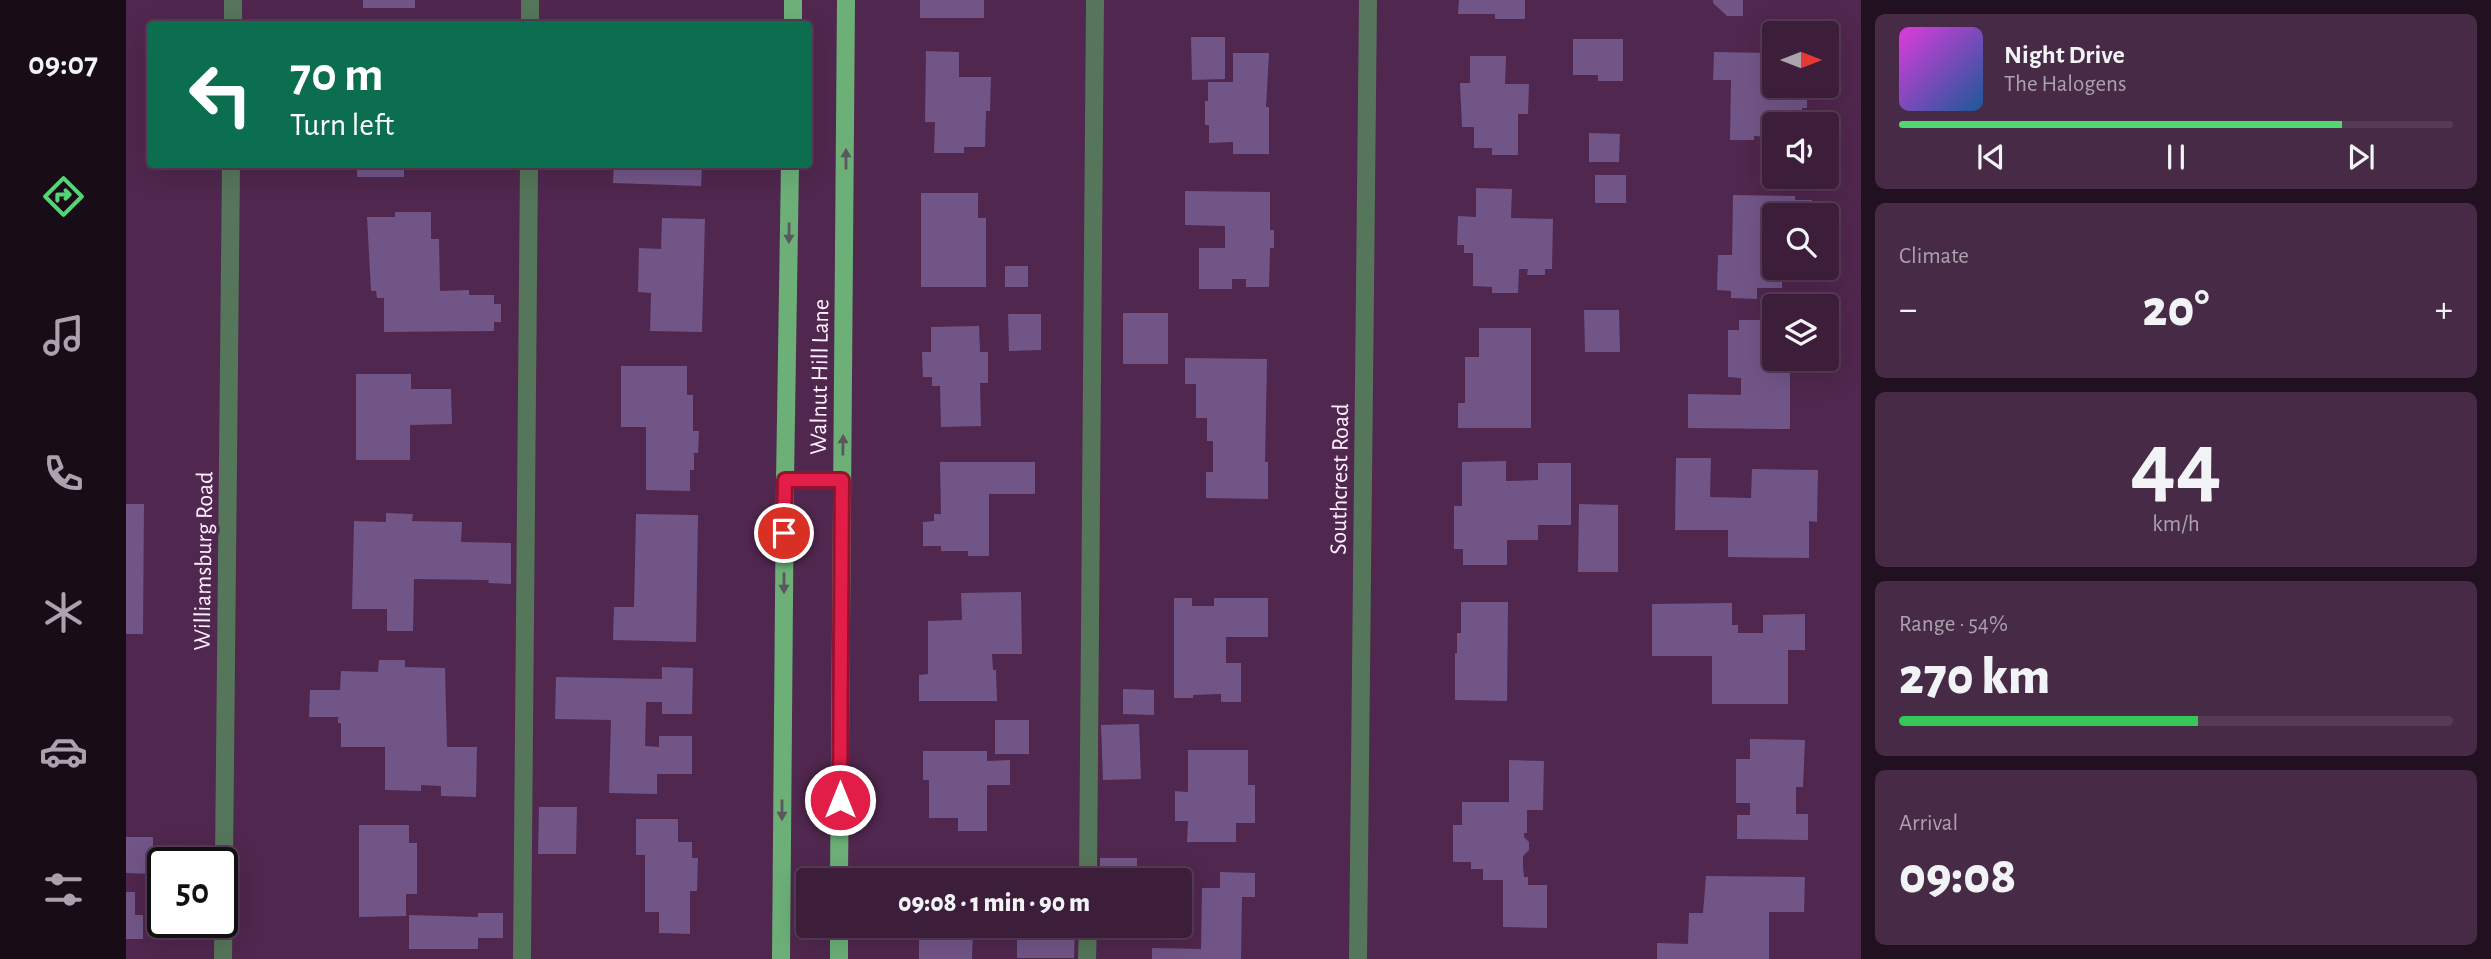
<!DOCTYPE html>
<html lang="en">
<head>
<meta charset="utf-8">
<style>
	:root { --surface:#3c1d3a; --page:#472a45; --text:#f1f3f6; --muted:#aca2af; --line:#553b54; --accent:#52d673 }
	body { margin:0; font-family:"Alegreya Sans",sans-serif; background:var(--page); color:var(--text); height:100vh; display:flex; flex-direction:column; font-size:26px; white-space:nowrap }
	* { box-sizing:border-box; margin:0 }
	p { font-size:23px; color:var(--muted) }
	.icon { flex:none; width:38px; height:38px; fill:none; stroke:currentColor; stroke-width:2; stroke-linecap:round; stroke-linejoin:round }
	.map { position:relative; flex:1; overflow:hidden }
	.drawer { display:flex; flex-direction:column; gap:14px; padding:14px; background:#211020; width:630px }
	.drawer>* { flex:none }
	.hud { position:absolute; left:21px; top:21px; width:665px; height:147px; border-radius:7px; box-shadow:0 7px 28px #0002,0 0 0 2px var(--line); background:#0b6e4f; color:#fff; overflow:hidden }
	.needle { width:46px; rotate:90deg }
	.tools { position:absolute; left:1636px; top:21px; display:grid; gap:14px }
	.tools a { display:grid; place-items:center; width:77px; height:77px; border-radius:7px; background:var(--surface); box-shadow:0 7px 28px #0002,0 0 0 2px var(--line); font-size:35px }
	.speed { position:absolute; left:21px; top:847px; display:flex; gap:14px; font-size:35px; font-weight:700; text-align:center }
	.speed>* { display:grid; place-content:center; width:91px; height:91px; border-radius:50%; background:var(--surface); box-shadow:0 7px 28px #0002,0 0 0 2px var(--line); line-height:1 }
	.speed .limit { border:4px solid #111; border-radius:10px; background:#fff; color:#111 }
	.pin { position:absolute; display:grid; place-items:center; width:60px; height:60px; color:#fff; margin:-30px; border:4px solid #fff; border-radius:50%; box-shadow:0 2px 7px #0007 }
	.me { position:absolute; width:77px; margin:-38px; rotate:0deg; stroke-linejoin:round; filter:drop-shadow(0 0 5px #0008) }
	.turn { display:flex; align-items:center; gap:24px; height:147px; padding:0 28px; font-size:32px }
	.turn .icon { width:91px; height:91px; stroke-width:2.5 }
	.turn b { display:block; font-size:49px; line-height:60px }
	.big { font-size:52px; font-weight:800; line-height:1.1 }
	.drawer .tile { flex:1; display:flex; flex-direction:column; justify-content:center; gap:10px; min-width:0; padding:0 24px; border-radius:10px; background:var(--page) }
	.drawer .dial { align-items:center; gap:0 }
	.dial b { font-size:91px; line-height:1 }
	.song { display:flex; align-items:center; gap:21px }
	.cover { width:84px; height:84px; border-radius:10px; background:linear-gradient(135deg,hsl(300 70% 55%),hsl(210 70% 35%)) }
	.played { height:7px; border-radius:4px; background:linear-gradient(90deg,var(--accent) 80%,var(--line) 80%) }
	.keys { display:flex; justify-content:space-around; direction:ltr }
	.heat { display:flex; justify-content:space-between; align-items:center; font-size:38px; direction:ltr }
	.charge { height:10px; border-radius:5px; background:linear-gradient(90deg,#34c759 54%,var(--line) 0) }
	.trip { position:absolute; left:670px; top:868px; width:396px; height:70px; border-radius:7px; background:var(--surface); box-shadow:0 7px 28px #0002,0 0 0 2px var(--line); font-weight:800; line-height:70px; text-align:center }
	main { display:flex; flex:1; min-height:0 }
	.dock { display:flex; flex-direction:column; width:126px; justify-content:space-around; align-items:center; background:#180c17; color:var(--muted) }
	.dock .icon { width:49px; height:49px }
	.dock .on { color:var(--accent) }
	.dock b { font-size:32px; color:var(--text) }
	.map>svg:first-child { display:block }
	.building { fill:#715587 }
	.lines { fill:none; stroke-linecap:round; stroke-linejoin:round }
	.minor { stroke:#55765a; stroke-width:18 }
	.major { stroke:#6cb078; stroke-width:18 }
	.oneway { fill:#5a575d }
	.route-casing { stroke:#92132f; stroke-width:18 }
	.route { stroke:#e11d48; stroke-width:12 }
	.labels { text-anchor:middle; stroke-width:7; stroke-linejoin:round; paint-order:stroke }
	.street-label { font-size:24px; fill:#ffeffe; stroke:#50274e }
</style>
</head>
<body>
<main>
<nav class="dock">
<b>09:07</b>
<svg class="icon on" aria-label="directions" viewBox="0 0 24 24"><path d="M12 3l9 9-9 9-9-9zM9 14v-3h6M13 9l2 2-2 2"/></svg>
<svg class="icon" aria-label="music" viewBox="0 0 24 24"><path d="M9 18V5l10-2v13"/><circle cx="6" cy="18" r="3"/><circle cx="16" cy="16" r="3"/></svg>
<svg class="icon" aria-label="phone" viewBox="0 0 24 24"><path d="M5 4h4l2 5-3 2q2 4 5 5l2-3 5 2v4C11 20 4 13 5 4z"/></svg>
<svg class="icon" aria-label="climate" viewBox="0 0 24 24"><path d="M12 3v18M4 7l16 10M4 17L20 7"/></svg>
<svg class="icon" aria-label="car" viewBox="0 0 24 24"><path d="M5 17H2v-5l4-1 3-4h7l3 4 3 1v5h-3M9 17h6M6 11h13"/><circle cx="7" cy="17" r="2"/><circle cx="17" cy="17" r="2"/></svg>
<svg class="icon" aria-label="filters" viewBox="0 0 24 24"><path d="M4 7h16M4 17h16"/><circle cx="9" cy="7" r="2"/><circle cx="15" cy="17" r="2"/></svg>
</nav>
<div class="map">
<svg width="1735" height="959" viewBox="0 0 1735 959">
	<rect width="100%" height="100%" fill="#50274e"/>
	<path class="building" d="M237,0H289V8H237Z
		M794,0H858V18H794Z
		M1333,0H1399V19H1369V14H1332Z
		M1587,0H1617V16H1601L1587,3Z
		M1065,37H1099V79L1066,80Z
		M1447,39H1497V81H1472V75H1447Z
		M800,51L833,52V77H865L864,111H860L859,147H838V153H808L809,122H799Z
		M1588,52L1648,53V86H1687V93L1681,92V108H1676L1675,122L1648,124V137L1628,136V140H1604L1605,80H1587Z
		M1107,53H1143L1140,107H1143V154H1107V142L1083,143V125H1079V101H1082V82H1107Z
		M1344,56H1380L1379,84H1403L1402,114H1392V155H1366V148H1348V127H1336L1334,83H1344Z
		M1463,133L1494,134L1493,162H1463Z
		M231,164H278V177H231Z
		M488,164H584V169L576,168L575,186L487,183Z
		M1469,175H1500V203H1469Z
		M1350,188L1386,189L1385,218L1427,219L1426,269H1419V275H1401L1402,269H1393L1392,293H1366V287L1347,286V253H1338V245H1331L1332,216L1350,217Z
		M1059,191L1144,192V230H1148V248H1144L1143,287H1120V279H1106V289H1073V248H1099V226L1059,225Z
		M795,193H852V218H860V287H795Z
		M1607,195L1669,196V200H1686V215H1648V268H1677V280H1656V288H1631V299L1605,298V291L1591,290L1592,255H1606Z
		M269,212H305V239H313L314,291L343,290V295H368V304H375V322H368V331L258,332V298H251L250,291H245L241,217H269Z
		M536,218L579,219L576,332L524,331L525,293L512,292L513,248L535,249Z
		M879,266H902V287H879Z
		M1458,310H1493L1494,352H1459Z
		M997,313H1042V364H997Z
		M882,314H915V350L883,351Z
		M1613,320H1648V359H1664V429L1562,428V394L1615,395V378L1602,377V330H1613Z
		M1701,321H1706V356H1701Z
		M853,326L854,352H862V383H854L855,426L815,427L814,386H806V377H797L796,352H805V327Z
		M1353,328H1405V428H1332V403H1339V357H1353Z
		M1059,358L1141,359L1139,462H1142V499L1080,498V472H1087V441H1081V418H1070V384H1059Z
		M495,366H561V395H567V431H573L572,453H568V470H564V491L520,490V427H495Z
		M230,374H285V389H325L326,424L284,425V460H230Z
		M1550,458H1585L1584,497L1625,498L1626,469L1692,470L1691,522L1683,521V558L1602,557V530H1549Z
		M1380,461V481L1412,480V463H1445V525H1412V540H1381V565H1337V549H1328V506H1336V462Z
		M814,462H909V494H863V556H842V551H815V546H797V522L808,521V514H815Z
		M0,504H18L17,634H0Z
		M1453,504L1492,505V572H1452Z
		M260,513L287,514L286,521L336,522L335,542L385,543V584L362,583L363,580L288,579L287,631H261V609H226L228,521L260,522Z
		M510,514L572,515L570,642L487,640L488,607H508Z
		M895,592L896,654H866L867,670H870L871,701H793V675L802,674V621L836,620L835,593Z
		M1048,598H1066V606H1088V598H1142V637H1100V663H1115V702H1095V694L1067,695V698H1048Z
		M1335,602H1382L1381,701L1329,700V653H1331V633H1335Z
		M1606,603V625H1612V633H1637V615L1679,614V650H1662V704H1586V656H1526V604Z
		M253,660H279V667L319,668L321,747H351L350,797L315,796V786L295,785V791L259,790V747H215V723H212V717H183L184,690H214L215,671L252,672Z
		M536,667L567,668L566,714H536V702H520L519,746L533,747V736H566V774H531V794L483,793L485,720L429,719L430,677L536,679Z
		M997,689L1028,690V715L997,714Z
		M869,720H903V754H869Z
		M1013,724L1015,779L977,780L975,725Z
		M1624,739L1679,740L1677,787H1670V814H1682V840L1611,839V815H1624V803H1610V759H1624Z
		M1062,750H1122V785H1129V823H1110V842H1061L1062,821H1049V791L1062,792Z
		M797,751H861V761L884,760V785H861V831H832V818H803V780H797Z
		M1383,760L1418,761L1417,810H1401V833H1398V837L1403,842V850L1397,856V866L1398,877H1402V885H1421V928L1377,927V880H1357V869H1345V862H1327V825H1336V802H1383Z
		M413,807H451L450,854H412Z
		M510,819H552V842H566V858H572L571,891H564V934L533,933V912H519V855H510Z
		M233,825H283V843H291V894H280V916L233,917Z
		M0,837H27V874L0,873Z
		M974,858H1011V880H974Z
		M1094,872L1129,873V897H1116L1115,959H1026V948L1075,949L1076,888H1094Z
		M1580,876L1679,877L1678,912H1643V959H1531V943L1562,944L1563,913H1577Z
		M0,892H9V915H17V939H0Z
		M352,913H377V938H352V949H283V915L352,917Z
		M800,926H949L948,958H891V933L847,932L846,959H793V927Z"/>
	<g class="lines">
		<path class="minor" d="M107,24V0
			M404,24V0
			M962,880L969,0
			M97,959L105,164
			M396,959L403,164
			M961,959L962,926
			M1232,959L1242,0"/>
		<path class="major" d="M667,24V0
			M659,480H716
			M713,880L720,0
			M655,959L659,480L664,164
			M713,959V926"/>
	</g>
	<defs><path id="oneway-solid" d="M-6-.8H1V-3.2L6.5 0L1 3.2V.8H-6Z" transform="scale(1.75)"/></defs>
	<g class="oneway">
		<use href="#oneway-solid" transform="translate(720 159) rotate(-90)"/>
		<use href="#oneway-solid" transform="translate(663 233) rotate(91)"/>
		<use href="#oneway-solid" transform="translate(717 445) rotate(-89)"/>
		<use href="#oneway-solid" transform="translate(658 583) rotate(90)"/>
		<use href="#oneway-solid" transform="translate(656 810) rotate(90)"/>
	</g>
	<g class="lines">
		<defs>
			<path id="route" d="M658,533L659,480H716L714,800"/>
		</defs>
		<use href="#route" class="route-casing"/>
		<use href="#route" class="route"/>
	</g>
	<g class="labels">
		<g class="street-label">
			<text transform="translate(693 377) rotate(-89)" y="8">Walnut Hill Lane</text>
			<text transform="translate(1213 479) rotate(-89)" y="8">Southcrest Road</text>
			<text transform="translate(77 561) rotate(-89)" y="8">Williamsburg Road</text>
		</g>
	</g>
</svg>
<div class="tools">
<a><svg class="needle" viewBox="-14 -14 28 28"><path d="M0-13l5 13h-10z" fill="#e53935"/><path d="M0 13l5-13h-10z" fill="#aca2af"/></svg></a>
<a><svg class="icon" aria-label="sound" viewBox="0 0 24 24"><path d="M4 9h4l5-4v14l-5-4H4zM17 9q2 3 0 6"/></svg></a>
<a><svg class="icon" aria-label="search" viewBox="0 0 24 24"><circle cx="10" cy="10" r="6"/><path d="M15 15l6 6"/></svg></a>
<a><svg class="icon" aria-label="layers" viewBox="0 0 24 24"><path d="M12 4l9 5-9 5-9-5zM3 14l9 5 9-5"/></svg></a>
</div>
<div class="speed"><div class="limit">50</div></div>
<div class="pin" style="left:658px;top:533px;background:#d93025"><svg class="icon" aria-label="arrive" viewBox="0 0 24 24"><path d="M6 21V4h12l-3 4 3 4H6"/></svg></div>
<svg class="me" style="left:714px;top:800px" viewBox="-20 -20 40 40"><circle r="17" fill="#e11d48" stroke="#fff" stroke-width="3"/><path d="M0-11L8 9 0 5-8 9z" fill="#fff"/></svg>
<div class="trip">09:08 · 1 min · 90 m</div>
<div class="hud">
<div class="turn"><svg class="icon" aria-label="left" viewBox="0 0 24 24"><path d="M17 20v-9H6M10 6l-5 5 5 5"/></svg><div><b>70 m</b>Turn left</div></div>
</div>
</div>
<section class="drawer">
<div class="tile">
<div class="song"><i class="cover"></i><div><b>Night Drive</b><p>The Halogens</p></div></div>
<div class="played"></div>
<div class="keys"><svg class="icon" aria-label="previous" viewBox="0 0 24 24"><path d="M18 5L8 12l10 7zM5 5v14"/></svg><svg class="icon" aria-label="pause" viewBox="0 0 24 24"><path d="M8 5v14M16 5v14"/></svg><svg class="icon" aria-label="next" viewBox="0 0 24 24"><path d="M6 5l10 7-10 7zM19 5v14"/></svg></div>
</div>
<div class="tile"><p>Climate</p>
<div class="heat"><a>−</a><b class="big">20°</b><a>+</a></div>
</div>
<div class="tile dial"><b>44</b><p>km/h</p></div>
<div class="tile"><p>Range · 54%</p><b class="big">270 km</b><div class="charge"></div></div>
<div class="tile"><p>Arrival</p><b class="big">09:08</b></div>
</section>
</main>
</body>
</html>
